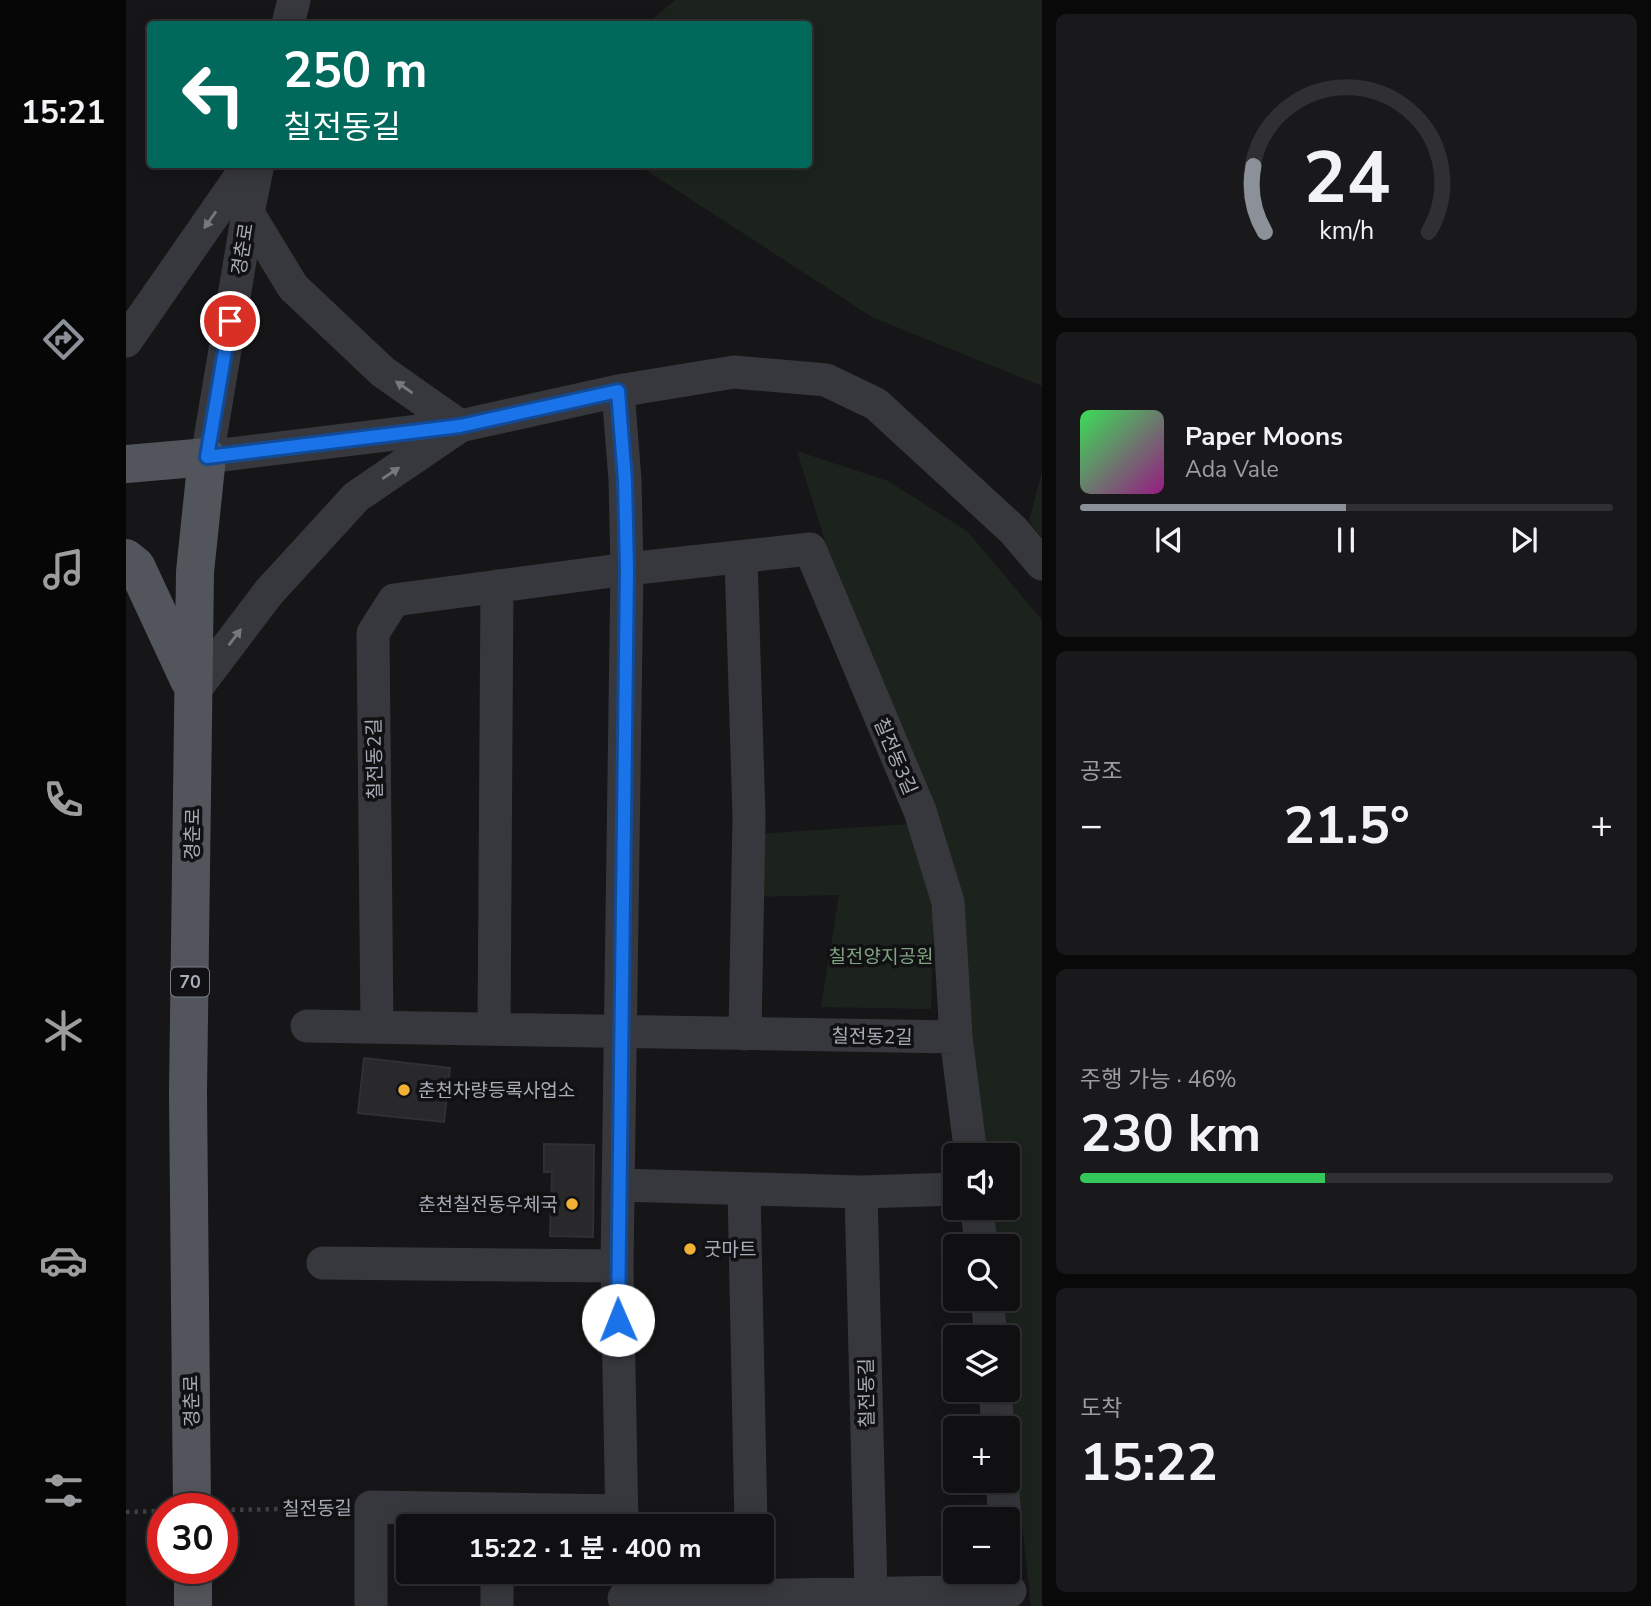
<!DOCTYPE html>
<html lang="ko">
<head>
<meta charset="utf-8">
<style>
	:root { --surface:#101012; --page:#19191b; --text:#f1f3f6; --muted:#9c9d9f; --line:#303032; --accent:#8c9099 }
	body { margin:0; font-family:"Nunito Sans","Noto Sans KR",sans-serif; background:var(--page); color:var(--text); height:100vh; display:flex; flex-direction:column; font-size:26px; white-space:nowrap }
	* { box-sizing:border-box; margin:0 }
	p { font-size:23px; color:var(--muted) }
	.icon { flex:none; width:38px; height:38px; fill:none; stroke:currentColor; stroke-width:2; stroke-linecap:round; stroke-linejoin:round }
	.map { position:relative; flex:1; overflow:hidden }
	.details { display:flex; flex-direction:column; gap:14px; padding:14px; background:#09090a; width:609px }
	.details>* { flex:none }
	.hud { position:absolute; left:21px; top:21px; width:665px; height:147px; border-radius:7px; box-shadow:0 4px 18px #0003,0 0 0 2px var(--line); background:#00695c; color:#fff; overflow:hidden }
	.controls { position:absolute; left:817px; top:1143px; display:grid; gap:14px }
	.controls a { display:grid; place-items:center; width:77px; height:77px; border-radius:7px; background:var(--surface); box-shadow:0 4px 18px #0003,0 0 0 2px var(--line); font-size:35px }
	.speed { position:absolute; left:21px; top:1493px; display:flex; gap:14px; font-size:35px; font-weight:700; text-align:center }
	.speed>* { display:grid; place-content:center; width:91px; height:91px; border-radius:50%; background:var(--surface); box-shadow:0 4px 18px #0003,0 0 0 2px var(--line); line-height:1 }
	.speed .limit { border:10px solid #d22; background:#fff; color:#111 }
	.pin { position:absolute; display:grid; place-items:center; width:60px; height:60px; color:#fff; margin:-30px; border:4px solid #fff; border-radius:50%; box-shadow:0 2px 7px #0007 }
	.me { position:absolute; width:77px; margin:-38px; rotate:359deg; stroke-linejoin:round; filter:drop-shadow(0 0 5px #0008) }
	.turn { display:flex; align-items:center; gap:24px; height:147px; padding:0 21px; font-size:32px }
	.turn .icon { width:91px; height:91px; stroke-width:2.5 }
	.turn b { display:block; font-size:49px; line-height:60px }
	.big { font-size:52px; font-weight:700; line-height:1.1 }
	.details .card { flex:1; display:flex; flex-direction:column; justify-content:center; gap:10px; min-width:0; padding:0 24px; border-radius:10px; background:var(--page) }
	.details .dial { align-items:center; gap:0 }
	.dial svg { height:182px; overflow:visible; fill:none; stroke:var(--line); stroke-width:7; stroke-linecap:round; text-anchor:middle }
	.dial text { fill:var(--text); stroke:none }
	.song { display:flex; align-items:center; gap:21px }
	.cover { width:84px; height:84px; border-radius:10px; background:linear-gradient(135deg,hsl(130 70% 55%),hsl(310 70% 35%)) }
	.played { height:7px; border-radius:4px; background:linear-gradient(90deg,var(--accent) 50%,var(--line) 50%) }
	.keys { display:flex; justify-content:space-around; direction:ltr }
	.heat { display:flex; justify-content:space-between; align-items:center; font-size:38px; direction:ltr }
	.charge { height:10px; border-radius:5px; background:linear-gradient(90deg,#34c759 46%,var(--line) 0) }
	.trip { position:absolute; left:270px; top:1514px; width:378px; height:70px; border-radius:7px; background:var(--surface); box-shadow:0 4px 18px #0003,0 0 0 2px var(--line); font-weight:700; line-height:70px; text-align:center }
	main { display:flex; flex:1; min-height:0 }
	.menu { display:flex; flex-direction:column; width:126px; justify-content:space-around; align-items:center; background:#060607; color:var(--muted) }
	.menu .icon { width:49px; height:49px }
	.menu .active { color:var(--accent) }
	.menu b { font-size:32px; color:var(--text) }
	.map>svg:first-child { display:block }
	.green { fill:#1c231d }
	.building { fill:#29292c; stroke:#303034; stroke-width:2 }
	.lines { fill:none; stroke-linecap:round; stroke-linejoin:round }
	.path { stroke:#3d3f44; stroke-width:4.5; stroke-dasharray:3.5 5; stroke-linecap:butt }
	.minor { stroke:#37383d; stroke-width:33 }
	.major { stroke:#53555c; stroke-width:38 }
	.oneway { fill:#757881 }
	.route-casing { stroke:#114b97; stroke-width:18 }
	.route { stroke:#1a73e8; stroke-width:12 }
	.poi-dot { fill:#f2b134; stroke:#111113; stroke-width:2.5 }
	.labels { text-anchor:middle; stroke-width:7; stroke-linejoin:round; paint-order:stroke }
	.shield { fill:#111113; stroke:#7b7e86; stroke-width:2 }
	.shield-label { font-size:18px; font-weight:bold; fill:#a8adb8 }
	.street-label { font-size:19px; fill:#a8adb8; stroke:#111113 }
	.park-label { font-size:19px; fill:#7fa381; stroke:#111113 }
	.poi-label { font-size:19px; fill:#a8adb8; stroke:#111113; text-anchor:start }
</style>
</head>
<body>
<main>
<nav class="menu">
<b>15:21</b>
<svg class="icon active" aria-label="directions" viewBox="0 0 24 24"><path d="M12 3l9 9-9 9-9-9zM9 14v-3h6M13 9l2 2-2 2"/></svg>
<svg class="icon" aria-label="music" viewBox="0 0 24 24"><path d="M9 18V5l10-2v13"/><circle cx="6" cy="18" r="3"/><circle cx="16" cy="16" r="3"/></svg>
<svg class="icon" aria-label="phone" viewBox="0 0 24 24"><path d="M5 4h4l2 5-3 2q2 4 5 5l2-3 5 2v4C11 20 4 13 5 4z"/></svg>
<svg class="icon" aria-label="climate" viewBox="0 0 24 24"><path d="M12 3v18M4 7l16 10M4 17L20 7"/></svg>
<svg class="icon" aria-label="car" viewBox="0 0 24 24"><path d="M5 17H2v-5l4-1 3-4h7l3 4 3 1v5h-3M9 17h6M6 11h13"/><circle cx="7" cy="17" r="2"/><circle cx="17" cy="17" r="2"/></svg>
<svg class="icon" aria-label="filters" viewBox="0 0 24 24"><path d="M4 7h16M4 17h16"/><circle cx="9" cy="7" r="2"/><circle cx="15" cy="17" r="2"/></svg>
</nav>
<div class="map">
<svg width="916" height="1606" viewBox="0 0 916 1606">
	<rect width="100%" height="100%" fill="#161618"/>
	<path class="green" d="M549,0H916V386L746,317L512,165L682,164V24H520Z
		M671,451L762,481L841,531L916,620V1606H905L881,1390L882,1337H875L871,1299L882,1298V1246H866L862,1208H882V1155H857L832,898L703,554Z
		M916,472V538L903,521Z
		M786,824L808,881L805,1009L695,1007L713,895L630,897L629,834Z"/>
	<path class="building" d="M238,1058L324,1068L318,1122L232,1113Z
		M418,1144L468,1145L467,1237L424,1236L426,1172H418Z"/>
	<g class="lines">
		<path class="path" d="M97,1510L218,1508
			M0,1512L37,1511"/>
		<path class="minor" d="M162,24L168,0
			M132,164L122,213L81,457L334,426L492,391L608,372L700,380L750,404L887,530L916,564
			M0,341L123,164
			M492,391L499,480L501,569L491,1266L496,1526
			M615,558L623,817L619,1034
			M68,691L143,592L230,497L334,426L257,372L167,287L122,213
			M181,1026L830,1037
			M251,1027L247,633L268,600L501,569L684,549L794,811L822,902L830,1037L845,1155
			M368,1029L371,586
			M494,1185L735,1192L830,1189
			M618,1189L625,1526
			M735,1192L745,1594
			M851,1208L855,1246
			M197,1263L491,1266
			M861,1298L865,1337
			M869,1390L872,1428
			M876,1480L879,1519
			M371,1572V1606
			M498,1598L884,1591
			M245,1606V1507L496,1511"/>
		<path class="major" d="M0,464L81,457L69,572L62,1093L66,1508
			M0,558L10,566L63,680
			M67,1568V1606"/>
	</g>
	<defs><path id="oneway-solid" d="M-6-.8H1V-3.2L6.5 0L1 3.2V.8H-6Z" transform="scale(1.75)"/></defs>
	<g class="oneway">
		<use href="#oneway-solid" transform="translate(84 220) rotate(125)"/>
		<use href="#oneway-solid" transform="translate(278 387) rotate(-145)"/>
		<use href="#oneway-solid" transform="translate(265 473) rotate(-34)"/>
		<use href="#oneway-solid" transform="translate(109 637) rotate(-53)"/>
	</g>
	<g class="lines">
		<defs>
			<path id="route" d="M104,321L81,457L334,426L492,391L499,480L501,569L492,1320"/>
		</defs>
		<use href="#route" class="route-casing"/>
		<use href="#route" class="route"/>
	</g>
	<g class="poi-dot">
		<circle cx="278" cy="1090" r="7"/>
		<circle cx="446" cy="1204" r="7"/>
		<circle cx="564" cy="1249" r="7"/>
	</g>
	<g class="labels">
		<rect class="shield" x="45" y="967.5" width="38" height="29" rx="5"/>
		<g class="shield-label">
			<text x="64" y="988">70</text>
		</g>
		<g class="street-label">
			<text transform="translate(116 249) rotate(-81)" y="7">경춘로</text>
			<text transform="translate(770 756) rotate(67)" y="7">칠전동3길</text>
			<text transform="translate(248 759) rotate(-91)" y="7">칠전동2길</text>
			<text transform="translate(66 834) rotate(-89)" y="7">경춘로</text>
			<text transform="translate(746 1036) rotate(1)" y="7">칠전동2길</text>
			<text transform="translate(740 1393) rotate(-91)" y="7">칠전동길</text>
			<text transform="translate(65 1401) rotate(-91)" y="7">경춘로</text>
			<text transform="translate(191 1508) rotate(-1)" y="7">칠전동길</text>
		</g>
		<g class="park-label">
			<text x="755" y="963">칠전양지공원</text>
		</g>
		<g class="poi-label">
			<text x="292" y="1097">춘천차량등록사업소</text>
			<text x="432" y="1211" text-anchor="end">춘천칠전동우체국</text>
			<text x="578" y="1256">굿마트</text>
		</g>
	</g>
</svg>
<div class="controls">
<a><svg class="icon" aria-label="sound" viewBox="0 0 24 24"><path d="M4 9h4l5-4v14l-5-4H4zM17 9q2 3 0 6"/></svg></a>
<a><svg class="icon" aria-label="search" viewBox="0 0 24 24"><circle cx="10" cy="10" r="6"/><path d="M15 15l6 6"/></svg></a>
<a><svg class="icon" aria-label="layers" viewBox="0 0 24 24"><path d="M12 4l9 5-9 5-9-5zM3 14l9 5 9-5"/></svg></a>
<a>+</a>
<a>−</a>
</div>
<div class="speed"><div class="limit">30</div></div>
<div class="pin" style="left:104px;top:321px;background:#d93025"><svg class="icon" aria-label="arrive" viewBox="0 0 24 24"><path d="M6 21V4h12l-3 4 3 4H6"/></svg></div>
<svg class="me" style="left:492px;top:1320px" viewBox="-20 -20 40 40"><circle r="19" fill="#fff"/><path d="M0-13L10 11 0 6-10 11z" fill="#1a73e8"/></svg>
<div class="trip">15:22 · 1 분 · 400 m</div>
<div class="hud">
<div class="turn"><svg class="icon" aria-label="left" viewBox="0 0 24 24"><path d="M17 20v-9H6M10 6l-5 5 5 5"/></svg><div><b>250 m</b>칠전동길</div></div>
</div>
</div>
<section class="details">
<div class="card dial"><svg viewBox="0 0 100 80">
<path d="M14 69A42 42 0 1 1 86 69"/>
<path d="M14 69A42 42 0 0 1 9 40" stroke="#8c9099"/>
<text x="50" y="56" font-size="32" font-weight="700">24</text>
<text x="50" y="72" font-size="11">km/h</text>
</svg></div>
<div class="card">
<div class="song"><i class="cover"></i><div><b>Paper Moons</b><p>Ada Vale</p></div></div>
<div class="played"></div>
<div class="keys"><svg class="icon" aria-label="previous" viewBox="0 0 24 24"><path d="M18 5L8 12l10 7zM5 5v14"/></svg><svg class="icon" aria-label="pause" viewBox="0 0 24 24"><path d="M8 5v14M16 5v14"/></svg><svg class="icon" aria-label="next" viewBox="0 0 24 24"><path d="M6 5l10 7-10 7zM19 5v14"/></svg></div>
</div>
<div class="card"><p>공조</p>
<div class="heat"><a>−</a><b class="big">21.5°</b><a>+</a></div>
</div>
<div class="card"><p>주행 가능 · 46%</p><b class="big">230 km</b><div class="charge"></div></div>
<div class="card"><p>도착</p><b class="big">15:22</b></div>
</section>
</main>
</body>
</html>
